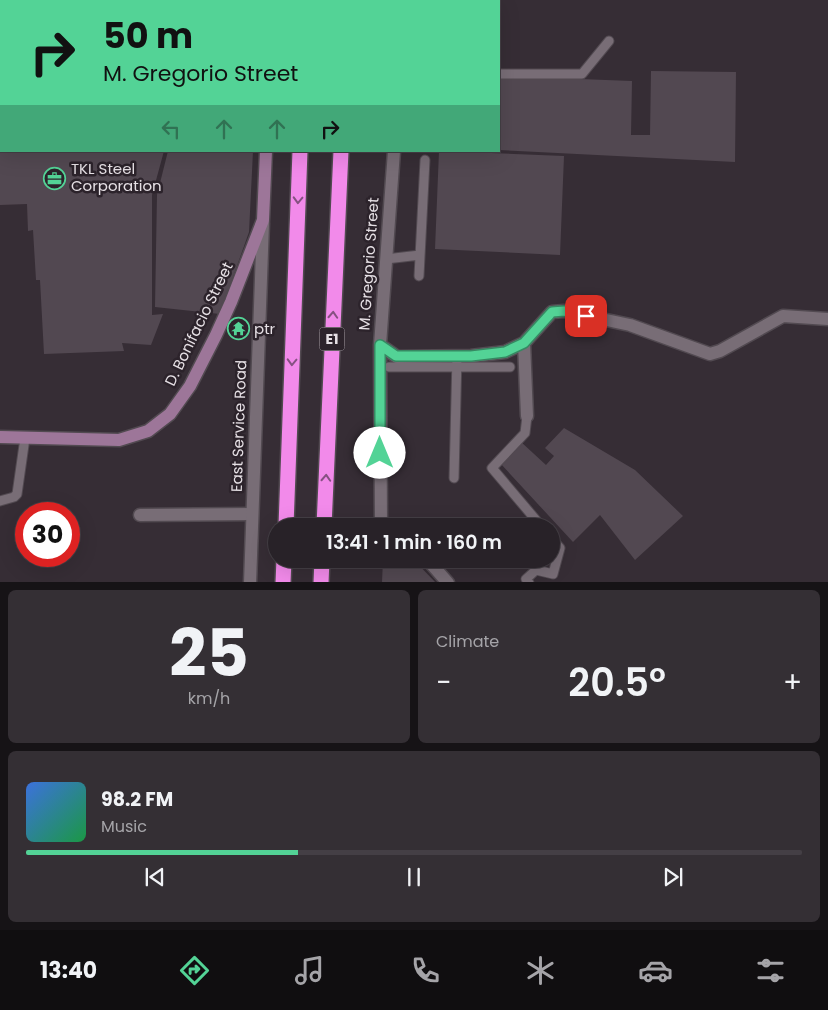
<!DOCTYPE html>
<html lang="en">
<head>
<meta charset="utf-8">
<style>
	:root { --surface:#282228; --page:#342f34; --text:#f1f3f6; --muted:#a5a4a8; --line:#443f45; --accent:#53d396 }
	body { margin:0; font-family:Poppins,sans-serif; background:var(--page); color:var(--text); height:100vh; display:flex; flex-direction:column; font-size:19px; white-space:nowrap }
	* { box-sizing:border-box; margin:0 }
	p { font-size:16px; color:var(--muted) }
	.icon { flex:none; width:28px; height:28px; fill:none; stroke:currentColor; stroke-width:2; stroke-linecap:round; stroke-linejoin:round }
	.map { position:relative; height:582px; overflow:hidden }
	.drawer { display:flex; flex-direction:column; gap:8px; padding:8px; background:#161316; flex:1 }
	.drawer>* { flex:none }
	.top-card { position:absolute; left:0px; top:0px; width:500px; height:152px; box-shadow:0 5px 20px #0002,0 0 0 1px var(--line); background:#53d396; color:#111; overflow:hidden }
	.speed { position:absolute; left:15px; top:502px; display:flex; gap:10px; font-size:25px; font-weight:700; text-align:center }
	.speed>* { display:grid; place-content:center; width:65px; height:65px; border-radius:50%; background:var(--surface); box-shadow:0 5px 20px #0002,0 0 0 1px var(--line); line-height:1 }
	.speed .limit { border:8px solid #d22; background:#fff; color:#111 }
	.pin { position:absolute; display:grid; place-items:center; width:42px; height:42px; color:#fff; margin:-21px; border-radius:10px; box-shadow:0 2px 8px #0006 }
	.me { position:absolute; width:55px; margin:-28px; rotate:0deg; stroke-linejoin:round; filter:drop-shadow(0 0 4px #0008) }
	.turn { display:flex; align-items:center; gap:18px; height:105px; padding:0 20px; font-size:22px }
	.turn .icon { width:65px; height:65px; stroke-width:2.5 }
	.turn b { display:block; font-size:35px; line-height:42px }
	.lanes { display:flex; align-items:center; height:48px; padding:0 20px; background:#0003; justify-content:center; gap:25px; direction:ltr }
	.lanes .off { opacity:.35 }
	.big { font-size:38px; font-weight:600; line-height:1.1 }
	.drawer .tile { flex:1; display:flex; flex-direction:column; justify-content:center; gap:8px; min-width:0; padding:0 18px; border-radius:8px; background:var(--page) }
	.drawer .dial { align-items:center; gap:0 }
	.dial b { font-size:65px; line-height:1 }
	.song { display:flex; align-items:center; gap:15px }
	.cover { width:60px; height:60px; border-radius:8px; background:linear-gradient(135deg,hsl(220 70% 55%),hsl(140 70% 35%)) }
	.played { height:5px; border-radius:2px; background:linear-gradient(90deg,var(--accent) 35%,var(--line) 35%) }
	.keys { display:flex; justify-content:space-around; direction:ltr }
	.heat { display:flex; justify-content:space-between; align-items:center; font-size:28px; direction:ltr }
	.drawer .tiles { flex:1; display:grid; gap:8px; grid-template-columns:1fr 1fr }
	.tile:last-child { grid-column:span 2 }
	.trip { position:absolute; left:268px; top:518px; width:292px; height:50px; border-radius:25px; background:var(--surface); box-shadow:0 5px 20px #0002,0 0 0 1px var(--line); font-weight:600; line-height:50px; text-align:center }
	.menu { display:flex; height:80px; justify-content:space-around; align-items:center; background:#100e10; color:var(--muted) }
	.menu .icon { width:35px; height:35px }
	.menu .active { color:var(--accent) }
	.menu b { font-size:22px; color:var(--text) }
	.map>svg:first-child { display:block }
	.building { fill:#524851 }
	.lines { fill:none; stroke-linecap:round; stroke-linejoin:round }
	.service-casing { stroke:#524a51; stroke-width:11 }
	.minor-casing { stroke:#524a51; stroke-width:15 }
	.tertiary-casing { stroke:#524a51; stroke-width:15 }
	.secondary-casing { stroke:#524a51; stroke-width:15 }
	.motorway-casing { stroke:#524a51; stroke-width:18 }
	.service { stroke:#786d76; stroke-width:9 }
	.minor { stroke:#786d76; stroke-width:12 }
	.tertiary { stroke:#786d76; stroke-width:12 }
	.secondary { stroke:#9d7699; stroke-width:12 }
	.motorway { stroke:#f28aea; stroke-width:15 }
	.oneway { stroke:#855181 }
	.route-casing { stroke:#368962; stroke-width:12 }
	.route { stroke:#53d396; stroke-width:9 }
	.labels { text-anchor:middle; stroke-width:5; stroke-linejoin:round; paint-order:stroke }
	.shield { fill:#2c232b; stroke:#aea7ad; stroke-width:1 }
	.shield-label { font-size:14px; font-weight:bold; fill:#e6e0e5 }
	.poi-label { font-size:15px; fill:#e6e0e5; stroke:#2c232b; text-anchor:start }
	.street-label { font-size:15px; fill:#e6e0e5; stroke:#2c232b }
</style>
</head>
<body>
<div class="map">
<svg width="828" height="583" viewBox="0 0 828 583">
	<rect width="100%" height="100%" fill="#362d35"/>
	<path class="building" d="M651,71L736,72L735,162L499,150V76L632,81L631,135H650Z
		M0,151H164L152,195V315L163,314L151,345L122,343L124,351L44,354L40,280H36L33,230L28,231L27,204L0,205Z
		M168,151H253L249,232L220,314L155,307L157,195Z
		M439,151L564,156L560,255L435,249Z
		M564,428L635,470L683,516L635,560L600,515L573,542L500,463L520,441L546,465L554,456L545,448Z
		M383,559H413L436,583H382Z"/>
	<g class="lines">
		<defs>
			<path id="service" d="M419,1V0
				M499,74H582L609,41
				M386,259L420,255
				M419,276L425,160
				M389,367H510
				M527,416L525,433L492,468L541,526
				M454,478L457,356
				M0,501L14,497L17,494L25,438
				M529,583L526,579L536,570L553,574L560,548L551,538"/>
			<path id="minor" d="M402,1V0
				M394,151L380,345L397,357L471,356L505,352L524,343L552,312L564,311L630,325L710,354L720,351L783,316L828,319
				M524,343L527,416
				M380,345L381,526H384
				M140,515L252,514
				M427,559L448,583"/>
			<path id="tertiary" d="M250,583L263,223"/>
			<path id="secondary" d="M271,1V0
				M0,437L119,440L148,431L170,414L190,386L216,335L231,302L263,220L266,151"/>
			<path id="motorway" d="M305,1V0
				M348,1V0
				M286,526L300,151
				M324,526L341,151
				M283,583L284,559
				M321,583L322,559"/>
		</defs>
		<use href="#service" class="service-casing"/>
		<use href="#minor" class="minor-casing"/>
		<use href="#tertiary" class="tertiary-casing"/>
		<use href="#secondary" class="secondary-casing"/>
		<use href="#motorway" class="motorway-casing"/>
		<use href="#service" class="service"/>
		<use href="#minor" class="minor"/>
		<use href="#tertiary" class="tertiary"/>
		<use href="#secondary" class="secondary"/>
		<use href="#motorway" class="motorway"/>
	</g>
	<defs><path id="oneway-chevron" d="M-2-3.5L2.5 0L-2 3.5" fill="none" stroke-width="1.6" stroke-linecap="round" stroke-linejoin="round" transform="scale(1.25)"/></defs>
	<g class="oneway">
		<use href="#oneway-chevron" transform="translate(298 200) rotate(92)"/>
		<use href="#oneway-chevron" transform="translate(333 315) rotate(-87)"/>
		<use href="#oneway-chevron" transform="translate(292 362) rotate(92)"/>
		<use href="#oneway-chevron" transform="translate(326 478) rotate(-87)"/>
	</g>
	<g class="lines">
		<defs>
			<path id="route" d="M380,453V345L396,356H471L505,352L524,343L552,312L564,311L586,316"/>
		</defs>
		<use href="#route" class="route-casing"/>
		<use href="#route" class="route"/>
	</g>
	<defs>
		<symbol id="office-ring" viewBox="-11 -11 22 22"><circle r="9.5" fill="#2c232b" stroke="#53d396" stroke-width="1.5"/><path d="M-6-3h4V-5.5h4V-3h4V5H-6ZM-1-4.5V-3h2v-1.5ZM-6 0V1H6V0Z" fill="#53d396"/></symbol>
		<symbol id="temple-ring" viewBox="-11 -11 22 22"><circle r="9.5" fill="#2c232b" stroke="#53d396" stroke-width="1.5"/><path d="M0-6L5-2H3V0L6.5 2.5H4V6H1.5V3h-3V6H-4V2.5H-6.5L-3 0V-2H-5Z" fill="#53d396"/></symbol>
	</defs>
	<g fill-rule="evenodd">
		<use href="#office-ring" x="42" y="166" width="25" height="25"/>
		<use href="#temple-ring" x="226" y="316" width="25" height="25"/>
	</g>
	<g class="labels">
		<rect class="shield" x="319.5" y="327.5" width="25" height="23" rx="4"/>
		<g class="shield-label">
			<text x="332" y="344">E1</text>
		</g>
		<g class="poi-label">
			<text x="71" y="174">TKL Steel<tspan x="71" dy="17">Corporation</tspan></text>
			<text x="254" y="334">ptr</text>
		</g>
		<g class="street-label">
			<text transform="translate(369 264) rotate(-86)" y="5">M. Gregorio Street</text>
			<text transform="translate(199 324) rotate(-64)" y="5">D. Bonifacio Street</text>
			<text transform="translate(239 426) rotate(-88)" y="5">East Service Road</text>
		</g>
	</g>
</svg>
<div class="speed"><div class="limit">30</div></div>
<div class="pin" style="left:586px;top:316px;background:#d93025"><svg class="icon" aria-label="arrive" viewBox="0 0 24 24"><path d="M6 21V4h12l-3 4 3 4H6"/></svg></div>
<svg class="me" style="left:380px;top:453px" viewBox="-20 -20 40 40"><circle r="19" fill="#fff"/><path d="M0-13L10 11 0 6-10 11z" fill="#53d396"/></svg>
<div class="trip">13:41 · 1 min · 160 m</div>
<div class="top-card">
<div class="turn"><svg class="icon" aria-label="right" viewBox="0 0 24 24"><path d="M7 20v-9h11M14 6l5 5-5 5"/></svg><div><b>50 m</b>M. Gregorio Street</div></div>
<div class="lanes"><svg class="icon off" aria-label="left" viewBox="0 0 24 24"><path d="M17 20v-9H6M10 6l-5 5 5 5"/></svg><svg class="icon off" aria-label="ahead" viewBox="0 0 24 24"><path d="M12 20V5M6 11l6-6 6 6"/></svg><svg class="icon off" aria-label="ahead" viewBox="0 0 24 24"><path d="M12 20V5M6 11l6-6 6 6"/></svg><svg class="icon" aria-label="right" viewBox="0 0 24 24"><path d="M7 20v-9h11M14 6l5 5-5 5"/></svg></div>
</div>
</div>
<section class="drawer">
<div class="tiles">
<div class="tile dial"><b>25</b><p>km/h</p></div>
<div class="tile"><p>Climate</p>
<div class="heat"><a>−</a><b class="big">20.5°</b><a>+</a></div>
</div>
<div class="tile">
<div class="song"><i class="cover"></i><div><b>98.2 FM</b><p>Music</p></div></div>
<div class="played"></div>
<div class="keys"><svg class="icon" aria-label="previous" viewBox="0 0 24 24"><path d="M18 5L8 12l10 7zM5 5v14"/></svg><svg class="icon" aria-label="pause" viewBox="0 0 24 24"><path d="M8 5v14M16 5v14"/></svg><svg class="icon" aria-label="next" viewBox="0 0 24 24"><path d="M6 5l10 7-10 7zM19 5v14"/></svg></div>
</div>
</div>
</section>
<nav class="menu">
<b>13:40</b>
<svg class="icon active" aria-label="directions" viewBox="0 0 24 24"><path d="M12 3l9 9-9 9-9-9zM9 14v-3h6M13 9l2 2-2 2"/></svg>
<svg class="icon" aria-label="music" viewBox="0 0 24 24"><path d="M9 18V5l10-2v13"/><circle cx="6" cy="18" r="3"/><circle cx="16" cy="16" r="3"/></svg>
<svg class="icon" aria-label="phone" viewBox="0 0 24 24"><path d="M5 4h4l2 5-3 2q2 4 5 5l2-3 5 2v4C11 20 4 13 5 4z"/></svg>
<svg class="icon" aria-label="climate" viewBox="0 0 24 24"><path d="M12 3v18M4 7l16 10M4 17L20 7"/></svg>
<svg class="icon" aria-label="car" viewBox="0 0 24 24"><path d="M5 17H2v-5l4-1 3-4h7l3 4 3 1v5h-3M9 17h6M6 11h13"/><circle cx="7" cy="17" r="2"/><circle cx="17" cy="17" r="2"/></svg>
<svg class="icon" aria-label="filters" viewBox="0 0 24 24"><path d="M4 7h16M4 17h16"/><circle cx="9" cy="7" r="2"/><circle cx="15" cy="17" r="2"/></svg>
</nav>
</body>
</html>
